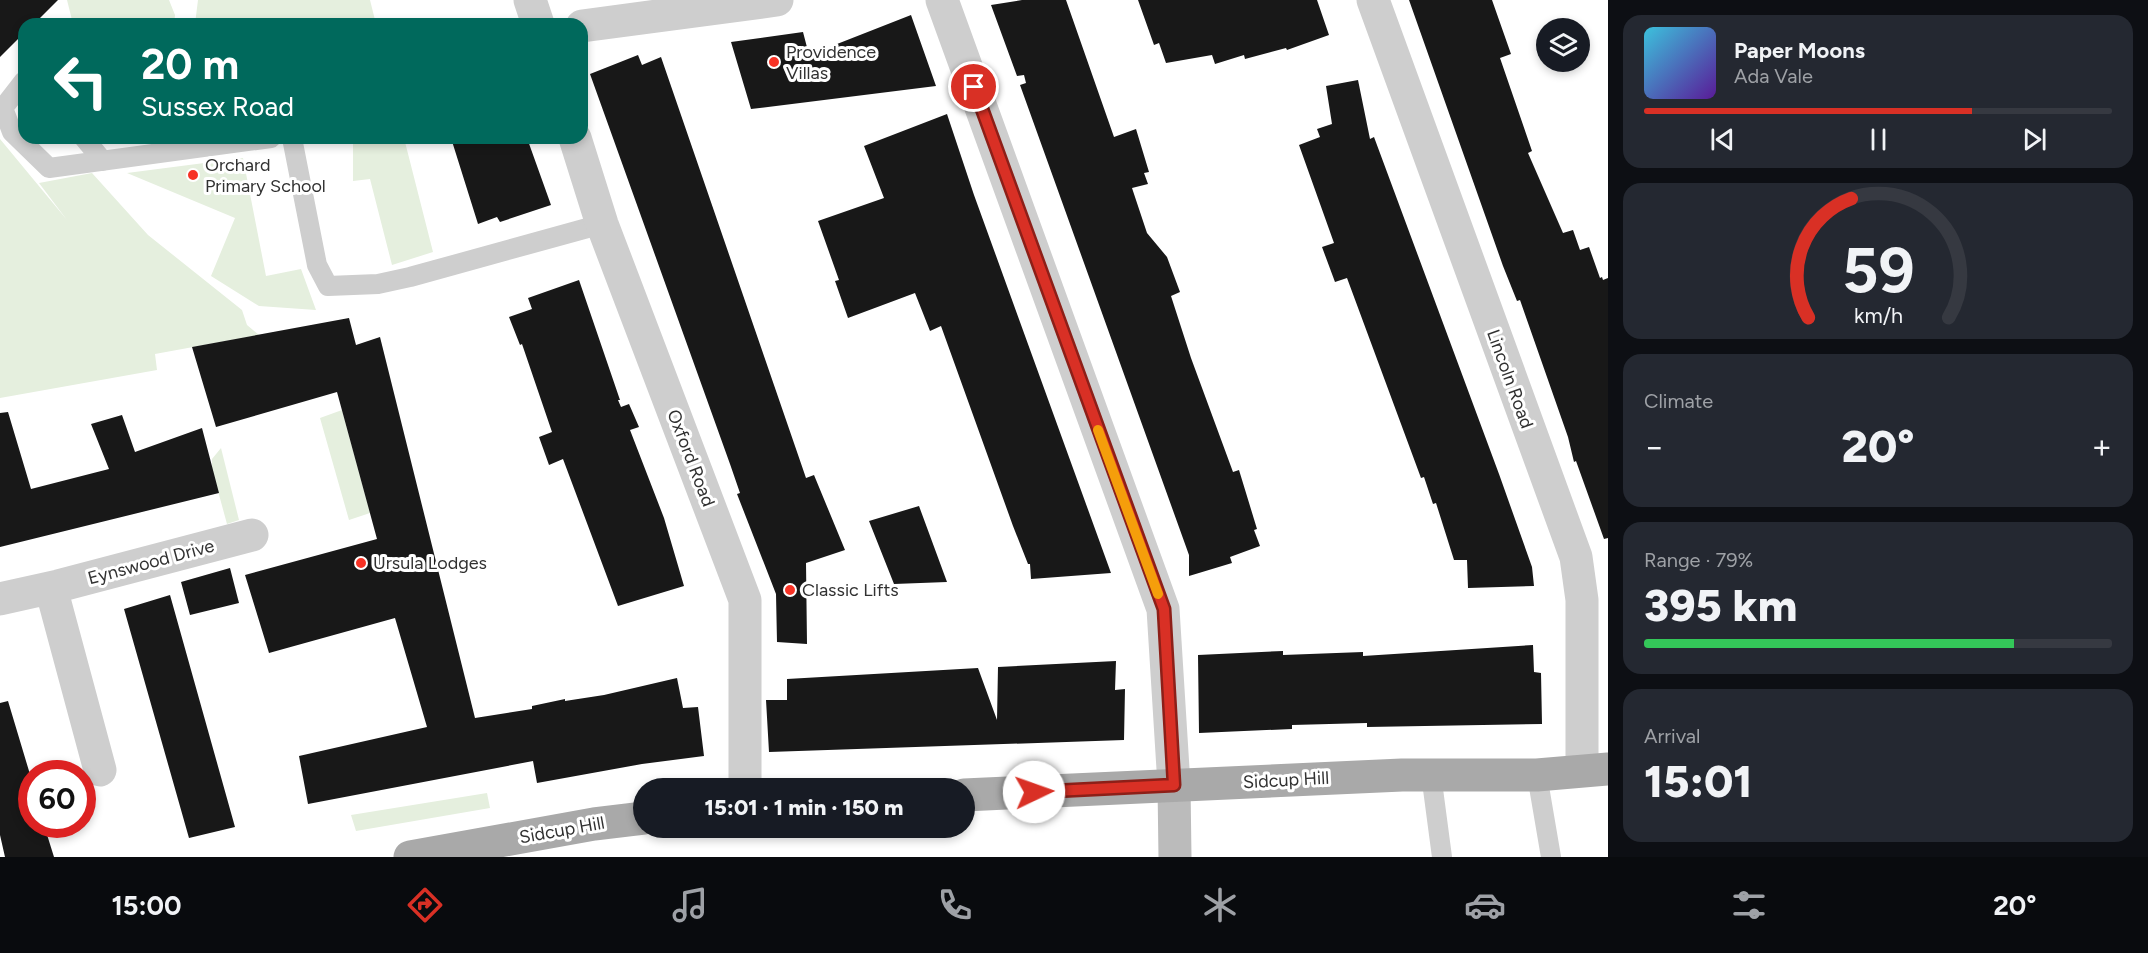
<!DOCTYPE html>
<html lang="en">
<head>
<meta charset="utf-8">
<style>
	:root { --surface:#171b24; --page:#242831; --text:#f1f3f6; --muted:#9ea1a6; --line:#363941; --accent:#d93025 }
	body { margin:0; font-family:Figtree,sans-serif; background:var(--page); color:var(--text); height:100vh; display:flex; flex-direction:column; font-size:22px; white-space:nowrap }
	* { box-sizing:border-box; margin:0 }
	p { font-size:20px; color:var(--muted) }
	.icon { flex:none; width:33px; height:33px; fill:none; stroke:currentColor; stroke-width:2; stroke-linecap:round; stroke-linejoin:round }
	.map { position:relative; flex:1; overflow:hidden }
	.drawer { display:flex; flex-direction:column; gap:15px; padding:15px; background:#0d0f14; width:540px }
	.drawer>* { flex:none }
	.top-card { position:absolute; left:18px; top:18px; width:570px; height:126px; border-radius:18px; box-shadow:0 3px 9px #0003; background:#00695c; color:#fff; overflow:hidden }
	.tools { position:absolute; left:1536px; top:18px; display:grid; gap:12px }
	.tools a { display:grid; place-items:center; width:54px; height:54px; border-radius:50%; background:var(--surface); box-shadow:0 3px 9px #0003; font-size:30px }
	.speed { position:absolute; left:18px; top:760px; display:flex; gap:12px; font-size:30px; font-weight:700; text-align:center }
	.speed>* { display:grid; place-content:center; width:78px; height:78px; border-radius:50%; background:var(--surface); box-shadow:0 3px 9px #0003; line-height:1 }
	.speed .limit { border:9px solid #d22; background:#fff; color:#111 }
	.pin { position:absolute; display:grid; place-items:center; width:51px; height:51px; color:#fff; margin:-26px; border:3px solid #fff; border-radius:50%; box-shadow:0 2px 6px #0007 }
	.me { position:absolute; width:66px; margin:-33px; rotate:87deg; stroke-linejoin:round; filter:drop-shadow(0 0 4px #0008) }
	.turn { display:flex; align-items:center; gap:21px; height:126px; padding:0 24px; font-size:27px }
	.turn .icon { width:78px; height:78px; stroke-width:2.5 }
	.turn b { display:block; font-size:42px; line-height:51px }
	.big { font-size:45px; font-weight:800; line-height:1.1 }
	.drawer .tile { flex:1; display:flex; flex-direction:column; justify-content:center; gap:9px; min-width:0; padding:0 21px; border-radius:18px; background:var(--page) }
	.drawer .dial { align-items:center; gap:0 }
	.dial svg { height:156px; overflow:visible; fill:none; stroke:var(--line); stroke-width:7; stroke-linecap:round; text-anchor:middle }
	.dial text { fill:var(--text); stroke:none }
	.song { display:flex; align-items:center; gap:18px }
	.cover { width:72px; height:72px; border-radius:9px; background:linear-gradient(135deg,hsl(190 70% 55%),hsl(270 70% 35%)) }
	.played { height:6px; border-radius:3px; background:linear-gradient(90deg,var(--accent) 70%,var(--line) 70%) }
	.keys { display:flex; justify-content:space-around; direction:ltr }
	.heat { display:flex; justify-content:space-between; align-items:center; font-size:33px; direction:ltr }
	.charge { height:9px; border-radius:4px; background:linear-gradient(90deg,#34c759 79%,var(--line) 0) }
	.trip { position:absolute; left:633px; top:778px; width:342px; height:60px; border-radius:30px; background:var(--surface); box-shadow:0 3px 9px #0003; font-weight:800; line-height:60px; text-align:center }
	.tab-bar { display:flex; height:96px; justify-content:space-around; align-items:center; background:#090b0e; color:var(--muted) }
	.tab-bar .icon { width:42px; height:42px }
	.tab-bar .current { color:var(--accent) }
	.tab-bar b { font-size:27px; color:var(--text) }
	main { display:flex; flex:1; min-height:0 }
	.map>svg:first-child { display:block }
	.green { fill:#e5efde }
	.building { fill:#181818 }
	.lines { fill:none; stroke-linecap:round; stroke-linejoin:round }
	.lane { stroke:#cecece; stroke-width:20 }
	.street { stroke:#cecece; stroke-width:33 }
	.secondary { stroke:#bbb; stroke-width:33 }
	.primary { stroke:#a9a9a9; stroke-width:33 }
	.route-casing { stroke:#8d1f18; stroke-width:15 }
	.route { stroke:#d93025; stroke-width:10 }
	.slow { stroke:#f59e0b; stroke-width:10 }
	.poi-dot { fill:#f73225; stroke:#fff; stroke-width:2 }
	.labels { text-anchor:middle; stroke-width:6; stroke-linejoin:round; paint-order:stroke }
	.poi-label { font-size:18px; fill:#313131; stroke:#fff; text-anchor:start }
	.street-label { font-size:18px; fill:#313131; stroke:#fff }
</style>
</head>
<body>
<main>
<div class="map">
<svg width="1608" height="857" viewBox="0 0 1608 857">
	<rect width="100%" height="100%" fill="#fff"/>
	<path class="green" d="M67,0H169L175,15L174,24H73Z
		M198,0H370L376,24H195Z
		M353,138H404L433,252L392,265L370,179L353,181Z
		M0,139L67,220L39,183L92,173L148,235L242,310L247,325L259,335L155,354L157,370L0,398Z
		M243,158L266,276L301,269L316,310L259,306L211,276L235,218L127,173Z
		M342,410L370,513L349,520L320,418Z
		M221,448L239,520L227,524L212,469V459Z
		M487,793L490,808L356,831L351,815Z"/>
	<path class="building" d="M0,0H58L34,24H24V33L0,57Z
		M1022,0H1066L1114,137L1136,129L1149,172L1144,173L1148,184L1132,188L1147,233L1167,257L1180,292L1171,296L1191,358L1233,472L1239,470L1257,529L1254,530L1260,546L1230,557L1232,563L1189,576V555L1020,85L1026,83L1024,75L1017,76L991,5Z
		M1138,0H1317L1329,35L1287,50L1286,48L1245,59L1244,55L1215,64L1212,55L1166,63L1159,43L1154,45Z
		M1409,0H1492L1511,54L1500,58L1532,151L1528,153L1563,233L1573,230L1580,250L1589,247L1600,278L1602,277L1603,280L1608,278V538L1604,539L1576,461L1574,462L1568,437L1520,300L1517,301L1503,266Z
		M911,15L936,86L751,109L731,42L803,32L809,55Z
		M638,55L642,65L661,57L806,478L814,475L845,550L806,563L807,644L777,642L776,594L737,494L740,493L730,464L590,74Z
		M1358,80L1370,139L1374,137L1499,474L1532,567L1534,586L1468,588L1467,560H1454L1436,503L1433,504L1424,477L1421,478L1347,278L1335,282L1322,247L1334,243L1299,145L1320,137L1317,129L1332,124L1326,86Z
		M947,114L974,195L1111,573L1031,579L1030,564H1028L1013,526L941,326L930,331L915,293L848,318L835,281L839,280L818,221L884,198L864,146Z
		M451,138H527L551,205L500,222L497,217L478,224Z
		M579,280L620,400H618L621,407L629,404L639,427L630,430L664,518L684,586L618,606L563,459L549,465L539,437L552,432L522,344L520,345L509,317L532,309L528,298Z
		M349,318L356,345L380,337L475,718L532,709V706L565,699V701L604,695L677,678L683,708L698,707L704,756L642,764L537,783L533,761L308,804L299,756L427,727L395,618L269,653L245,575L377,539L337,392L216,427L192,347Z
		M8,412L31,489L109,469L91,424L122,415L135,452L202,428L219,493L0,547V413Z
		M919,506L947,582L894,584L869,521Z
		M230,568L239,603L190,615L181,582Z
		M170,595L235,827L189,838L124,609Z
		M1533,645L1534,672L1541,673L1542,724L1367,727V723L1292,725V729L1199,733L1198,655L1283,651V655L1363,652V656Z
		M1116,661L1115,690L1125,689L1124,740L769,752L766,700H787V679L978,668L997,720L998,667Z
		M8,701L32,781V825H44L54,857H5L0,835V703Z"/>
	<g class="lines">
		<path class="lane" d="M24,81L3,108L12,132L49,168L271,138
			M84,138L103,161
			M292,138L317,265L328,286L378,284L410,277L602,224
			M1431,774L1442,857
			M1537,775L1551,857"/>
		<path class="street" d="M530,0L538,24
			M942,0L1163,609L1174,785
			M1373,0L1576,557L1582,600V769
			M582,26L777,0
			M575,138L602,224L745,600V789
			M51,588L100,770
			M0,599L58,586L252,535"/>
		<path class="secondary" d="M1174,785L1175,857"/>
		<path class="primary" d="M964,795L1402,775H1537L1608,769
			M410,857L594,824L644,818"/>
	</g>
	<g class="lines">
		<defs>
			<path id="route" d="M974,87L1164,609L1174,785L1034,792"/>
		</defs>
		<use href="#route" class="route-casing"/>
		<use href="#route" class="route"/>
		<path class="slow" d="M1098,430L1158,594"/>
	</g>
	<g class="poi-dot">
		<circle cx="774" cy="62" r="6"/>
		<circle cx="193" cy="175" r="6"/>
		<circle cx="361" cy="563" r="6"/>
		<circle cx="790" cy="590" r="6"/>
	</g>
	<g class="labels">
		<g class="poi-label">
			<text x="786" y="58">Providence<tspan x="786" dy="21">Villas</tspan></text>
			<text x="205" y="171">Orchard<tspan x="205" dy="21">Primary School</tspan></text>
			<text x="373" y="569">Ursula Lodges</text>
			<text x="802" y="596">Classic Lifts</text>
		</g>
		<g class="street-label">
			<text transform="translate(1510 379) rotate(70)" y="6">Lincoln Road</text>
			<text transform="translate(691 458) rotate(69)" y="6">Oxford Road</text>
			<text transform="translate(151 562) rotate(-15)" y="6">Eynswood Drive</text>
			<text transform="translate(1286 780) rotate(-3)" y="6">Sidcup Hill</text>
			<text transform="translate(562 830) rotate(-10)" y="6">Sidcup Hill</text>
		</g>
	</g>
</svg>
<div class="tools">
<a><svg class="icon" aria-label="layers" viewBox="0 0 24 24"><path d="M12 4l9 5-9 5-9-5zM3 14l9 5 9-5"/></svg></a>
</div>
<div class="speed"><div class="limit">60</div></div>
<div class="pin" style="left:974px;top:87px;background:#d93025"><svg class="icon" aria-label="arrive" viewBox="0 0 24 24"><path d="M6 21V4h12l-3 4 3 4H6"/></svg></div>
<svg class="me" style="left:1034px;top:792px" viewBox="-20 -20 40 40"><circle r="19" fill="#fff"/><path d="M0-13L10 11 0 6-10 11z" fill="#d93025"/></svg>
<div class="trip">15:01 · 1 min · 150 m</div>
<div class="top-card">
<div class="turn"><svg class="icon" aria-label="left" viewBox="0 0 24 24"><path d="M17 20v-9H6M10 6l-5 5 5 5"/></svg><div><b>20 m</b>Sussex Road</div></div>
</div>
</div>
<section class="drawer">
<div class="tile">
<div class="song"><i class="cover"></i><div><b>Paper Moons</b><p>Ada Vale</p></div></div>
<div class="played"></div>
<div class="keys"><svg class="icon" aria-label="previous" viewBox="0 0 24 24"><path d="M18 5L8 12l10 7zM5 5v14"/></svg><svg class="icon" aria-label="pause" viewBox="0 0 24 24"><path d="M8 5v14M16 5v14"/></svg><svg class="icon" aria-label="next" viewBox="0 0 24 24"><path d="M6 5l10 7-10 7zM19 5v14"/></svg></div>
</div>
<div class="tile dial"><svg viewBox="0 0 100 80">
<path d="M14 69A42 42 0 1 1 86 69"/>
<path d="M14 69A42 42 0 0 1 36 8" stroke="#d93025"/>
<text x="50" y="56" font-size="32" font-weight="700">59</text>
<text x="50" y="72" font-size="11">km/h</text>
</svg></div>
<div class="tile"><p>Climate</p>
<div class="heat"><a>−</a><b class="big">20°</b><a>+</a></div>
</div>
<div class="tile"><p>Range · 79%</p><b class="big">395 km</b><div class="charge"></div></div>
<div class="tile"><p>Arrival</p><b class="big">15:01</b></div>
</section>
</main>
<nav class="tab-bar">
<b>15:00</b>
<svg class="icon current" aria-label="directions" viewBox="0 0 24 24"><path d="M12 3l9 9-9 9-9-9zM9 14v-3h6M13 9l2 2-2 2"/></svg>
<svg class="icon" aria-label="music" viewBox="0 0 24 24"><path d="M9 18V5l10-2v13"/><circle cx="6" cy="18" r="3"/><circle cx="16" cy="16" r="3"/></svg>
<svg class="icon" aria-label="phone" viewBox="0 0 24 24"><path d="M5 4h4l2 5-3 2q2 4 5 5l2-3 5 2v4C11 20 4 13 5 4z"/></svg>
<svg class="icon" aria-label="climate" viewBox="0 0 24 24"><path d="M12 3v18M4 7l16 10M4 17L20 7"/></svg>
<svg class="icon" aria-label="car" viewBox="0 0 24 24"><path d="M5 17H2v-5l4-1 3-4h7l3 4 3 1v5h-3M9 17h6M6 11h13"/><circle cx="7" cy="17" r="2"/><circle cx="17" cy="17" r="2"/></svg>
<svg class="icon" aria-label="filters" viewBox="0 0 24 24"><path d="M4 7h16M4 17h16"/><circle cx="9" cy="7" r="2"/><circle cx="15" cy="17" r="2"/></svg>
<b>20°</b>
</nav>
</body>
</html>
